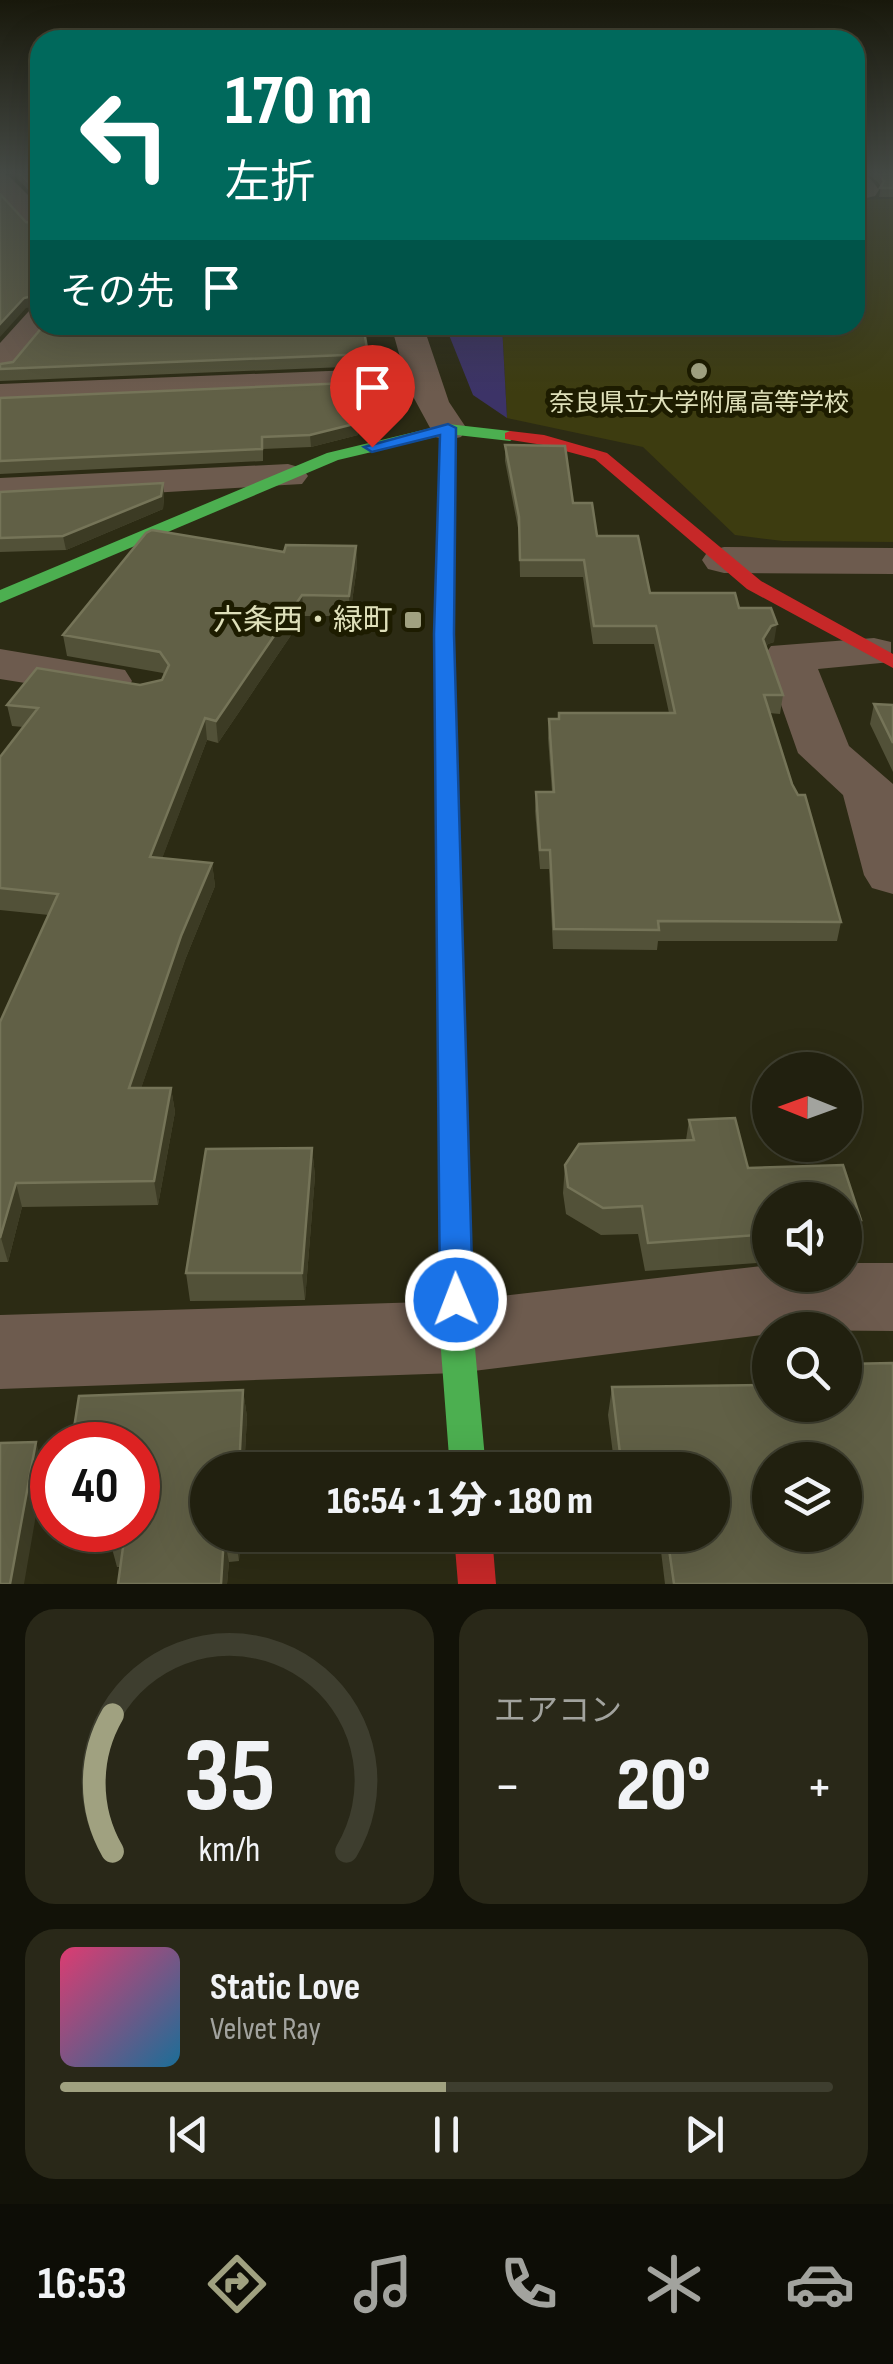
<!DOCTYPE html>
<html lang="ja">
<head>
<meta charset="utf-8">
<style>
	:root { --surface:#21200f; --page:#292818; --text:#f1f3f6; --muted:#a2a39e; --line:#3e3e2f; --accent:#a0a180 }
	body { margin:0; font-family:"Sofia Sans Condensed","Noto Sans JP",sans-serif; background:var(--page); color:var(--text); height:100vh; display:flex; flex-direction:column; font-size:38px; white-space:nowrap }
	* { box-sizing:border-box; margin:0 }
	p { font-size:32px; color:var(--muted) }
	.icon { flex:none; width:55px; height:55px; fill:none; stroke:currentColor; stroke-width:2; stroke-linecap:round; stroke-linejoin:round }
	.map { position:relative; height:1584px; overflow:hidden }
	.side { display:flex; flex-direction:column; gap:25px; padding:25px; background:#121208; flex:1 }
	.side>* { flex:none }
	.hud { position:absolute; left:30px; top:30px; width:835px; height:305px; border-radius:30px; box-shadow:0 10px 40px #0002,0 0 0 2px var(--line); background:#00695c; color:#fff; overflow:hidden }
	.needle { width:65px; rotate:271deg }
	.controls { position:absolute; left:752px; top:1052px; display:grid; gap:20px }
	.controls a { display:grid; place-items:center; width:110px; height:110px; border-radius:50%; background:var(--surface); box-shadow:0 10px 40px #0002,0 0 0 2px var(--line); font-size:50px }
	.speed { position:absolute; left:30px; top:1422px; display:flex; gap:20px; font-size:50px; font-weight:700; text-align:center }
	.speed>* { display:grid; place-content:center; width:130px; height:130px; border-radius:50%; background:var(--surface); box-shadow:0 10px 40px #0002,0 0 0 2px var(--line); line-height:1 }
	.speed .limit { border:15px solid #d22; background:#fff; color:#111 }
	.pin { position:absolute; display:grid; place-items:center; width:85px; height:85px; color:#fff; margin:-102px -42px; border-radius:50% 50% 50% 0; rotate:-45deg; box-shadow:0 0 10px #0007 }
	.pin .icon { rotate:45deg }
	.me { position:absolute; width:110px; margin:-55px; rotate:359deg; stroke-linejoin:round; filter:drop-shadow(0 0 8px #0008) }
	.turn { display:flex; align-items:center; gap:35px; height:210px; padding:0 30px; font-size:45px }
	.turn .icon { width:130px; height:130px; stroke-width:2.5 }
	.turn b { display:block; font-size:70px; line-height:85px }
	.then { display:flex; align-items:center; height:95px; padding:0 30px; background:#0003; gap:20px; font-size:38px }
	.big { font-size:75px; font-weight:800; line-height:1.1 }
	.side .tile { flex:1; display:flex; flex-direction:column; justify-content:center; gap:15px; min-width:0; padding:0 35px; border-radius:30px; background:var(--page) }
	.side .dial { align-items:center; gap:0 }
	.dial svg { height:260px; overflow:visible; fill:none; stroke:var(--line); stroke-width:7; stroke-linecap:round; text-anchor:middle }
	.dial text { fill:var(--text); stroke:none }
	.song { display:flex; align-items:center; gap:30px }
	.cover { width:120px; height:120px; border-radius:15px; background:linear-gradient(135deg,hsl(340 70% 55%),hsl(200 70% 35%)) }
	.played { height:10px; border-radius:5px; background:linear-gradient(90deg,var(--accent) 50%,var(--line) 50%) }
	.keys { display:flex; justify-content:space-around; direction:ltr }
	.heat { display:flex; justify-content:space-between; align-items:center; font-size:55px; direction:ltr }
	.side .tiles { flex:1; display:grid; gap:25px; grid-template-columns:1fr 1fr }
	.tile:last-child { grid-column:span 2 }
	.trip { position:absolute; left:190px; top:1452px; width:540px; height:100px; border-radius:50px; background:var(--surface); box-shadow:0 10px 40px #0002,0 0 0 2px var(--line); font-weight:800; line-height:100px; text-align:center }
	.menu { display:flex; height:160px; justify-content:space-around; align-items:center; background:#0d0d06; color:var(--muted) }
	.menu .icon { width:70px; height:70px }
	.menu .selected { color:var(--accent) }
	.menu b { font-size:45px; color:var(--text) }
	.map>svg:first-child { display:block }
	.built { fill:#3d3c10 }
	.green { fill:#3c3367 }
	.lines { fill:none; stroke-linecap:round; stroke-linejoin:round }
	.street { fill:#6d5b4e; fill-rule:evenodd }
	.fast { fill:#4caf50; fill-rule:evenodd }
	.slow { fill:#ffc107; fill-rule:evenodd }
	.jam { fill:#c62828; fill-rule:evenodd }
	.wall { fill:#525138 }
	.shaded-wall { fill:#3c3b24 }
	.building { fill:#616046; stroke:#757458; stroke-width:2.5; fill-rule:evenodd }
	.route { fill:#1a73e8; stroke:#114b97; stroke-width:2.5 }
	.poi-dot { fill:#a0a180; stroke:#1d1c00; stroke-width:4 }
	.labels { text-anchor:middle; stroke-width:10; stroke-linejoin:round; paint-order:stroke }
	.far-poi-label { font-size:25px; fill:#dfe0ba; stroke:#1d1c00 }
	.poi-label { font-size:30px; fill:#dfe0ba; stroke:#1d1c00; text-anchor:end }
</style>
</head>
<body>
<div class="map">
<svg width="893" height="1584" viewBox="0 0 893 1584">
	<rect width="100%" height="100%" fill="#2c2b14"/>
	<path class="built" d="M893,199V542L783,541L735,535L643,447L507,418L502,325H855V200Z"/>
	<path class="green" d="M445,325H502L507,418L473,395Z"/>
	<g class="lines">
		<path class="street" d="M855,171C866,172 873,181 879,190L875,196L866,198L855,194Z
			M0,173L9,176L40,207V231L30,229L0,196Z
			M40,308V325H51L12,371L0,374V343L29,311Z
			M391,325H423L449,402L467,429L461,437L448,440L435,437L409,389L0,406V384L403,368Z
			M288,464L302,468L308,476L302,484L0,502V478Z
			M724,547L893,548V574L724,573L708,569L702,560L708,551Z
			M874,638L891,642V662L818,669L849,746L893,784V894L872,888L864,875L843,795L798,753L764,656L771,646Z
			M0,649L125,670L132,681L125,692L107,696L0,679Z
			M845,1263H893V1331L770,1330V1334L457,1373L0,1389V1315L457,1301L770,1265V1275H845Z"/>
		<path class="fast" d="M448,424L510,431L518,436L510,441L448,434L338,460L0,603V590L327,453Z
			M452,1062L462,1065L466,1072L474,1337L486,1470H450L440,1337L438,1072L442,1065Z"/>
		<path class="slow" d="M448,424L456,429L454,634L466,1072L462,1079L452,1082L442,1079L438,1072L434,634L440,429Z"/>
		<path class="jam" d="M510,431L544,435L607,453L761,581L893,654V668L747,589L595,459L543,445L505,439V433Z
			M454,1535H492L496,1584H458Z"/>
	</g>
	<path class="wall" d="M2,171H40V202L12,173Z
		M862,171H893V197H879L881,187L877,181Z
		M368,354V366L0,381V364Z
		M0,398L375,414L357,419L358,435L311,447L263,449V461L0,474Z
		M505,445L573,503L597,536L650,593L739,608L774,642L768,644L766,647L783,695L780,714L769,713L792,784L841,922L837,941H658L657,950L553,949L549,869H540L535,811L536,792H552L548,738L549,719L669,713L654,644H593L583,577H520L519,533L505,461Z
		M163,483L164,496L163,509L66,550L0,552V492Z
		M356,546L357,566L350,616H304L218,743L207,740L162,858L212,863L215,886L185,960L141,1088H171L175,1112L158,1205L22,1207L8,1262H0V1022L49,915L0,910V757L23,727L12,726L7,705L140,685L162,680L164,675L163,673L67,656L63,635L284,552Z
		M874,704L893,705V772L870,724Z
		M735,1118L748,1168L843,1165L861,1220L853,1248H845V1200H770V1262L645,1271L638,1234L601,1235L566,1214L563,1193L565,1165L579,1144L686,1140L689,1120Z
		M312,1148L315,1176L305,1300L190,1301L186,1273Z
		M612,1387L893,1584H665L659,1535H712V1470H615L608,1415Z
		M243,1390L247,1417L239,1561L229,1562L227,1584H118L120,1567H117L110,1541L138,1445H73L72,1441Z"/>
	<path class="shaded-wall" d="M40,294V306L26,308L0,337V324L24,298Z
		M375,402V414L357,419L356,407Z
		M358,423V435L311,447L310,435Z
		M163,483L164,496L163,509L66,550L63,536Z
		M356,546L357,566L350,616L349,596Z
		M302,595L304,616L218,743L216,721Z
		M777,624L774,642L768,644L760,657L763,639L771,626Z
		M205,718L207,740L154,880L150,857Z
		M212,863L215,886L185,960L133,1112L129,1088L181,936Z
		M171,1088L175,1112L158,1205L154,1181Z
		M312,1148L315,1176L305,1300L302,1273Z
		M16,1183L22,1207L8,1262L1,1238Z
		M243,1390L247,1417L244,1470H239Z
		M36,1442L44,1469L24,1584H10Z
		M235,1535H241L239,1561Z
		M224,1536L229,1562L227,1584H221Z"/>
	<path class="building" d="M17,171H40V194Z
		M877,171H893V188H880L884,181Z
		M0,194L26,222L40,224V294L24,298L0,324Z
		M44,325H363L368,354L0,369V364L13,362Z
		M372,382L375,402L356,407L358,423L310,435L262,437V449L0,461V398Z
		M505,445L565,446L573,503H592L597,536H638L650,593H735L739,608H771L777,624L771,626L763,639L783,695H764L792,784L798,795H805L841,922L658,921L659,930L554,929L550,850H540L536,792H554L549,719H559V713H675L656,626H594L584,560H520L519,517Z
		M163,483L161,496L63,536L0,538V492Z
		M152,530L284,552L286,545L356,546L349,596L302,595L216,721L205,718L150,857L212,863L181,936L129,1088H171L154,1181L16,1183L0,1238V1022L58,894L0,888V757L38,708L7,705L37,668L140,685L162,680L169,665L160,652L63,635L146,533Z
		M874,704L893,705V743Z
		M735,1118L748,1168L843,1165L861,1220L845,1221V1200H770V1234L648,1243L642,1206L603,1208L568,1187L565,1165L579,1144L694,1140L689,1120Z
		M312,1148L302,1273H186L206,1149Z
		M893,1363V1584H674L667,1535H712V1470H622L612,1387L770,1385V1405H845V1364ZM770,1460H845V1535H770Z
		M243,1390L239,1470H208V1535H235L224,1536L221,1584H118L124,1540L110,1541L111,1530H138V1445H123L124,1439L72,1441L79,1396Z
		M36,1442L10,1584H0V1443Z"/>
	<linearGradient id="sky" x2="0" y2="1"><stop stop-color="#18180b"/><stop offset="0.44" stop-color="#454a45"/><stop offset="1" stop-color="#454a45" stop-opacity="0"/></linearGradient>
	<rect width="893" height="393" fill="url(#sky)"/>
	<path class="route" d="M448,424L456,428L454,634L473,1300L468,1311L456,1315L445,1311L440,1300L434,634L440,435L372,452L364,447Z"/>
	<g class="poi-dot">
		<circle cx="699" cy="371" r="10"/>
		<rect x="403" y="610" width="20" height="20" rx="5"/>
	</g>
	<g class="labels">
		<g class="far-poi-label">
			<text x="699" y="411">奈良県立大学附属高等学校</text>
		</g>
		<g class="poi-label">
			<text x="393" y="630">六条西・緑町</text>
		</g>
	</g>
</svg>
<div class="controls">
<a><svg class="needle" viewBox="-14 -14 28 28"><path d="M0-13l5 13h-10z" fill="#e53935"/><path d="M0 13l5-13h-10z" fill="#a2a39e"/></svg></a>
<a><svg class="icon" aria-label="sound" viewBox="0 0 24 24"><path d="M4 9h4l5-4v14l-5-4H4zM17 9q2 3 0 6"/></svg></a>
<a><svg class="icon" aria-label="search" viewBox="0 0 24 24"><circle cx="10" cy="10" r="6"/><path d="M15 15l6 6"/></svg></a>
<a><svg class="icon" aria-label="layers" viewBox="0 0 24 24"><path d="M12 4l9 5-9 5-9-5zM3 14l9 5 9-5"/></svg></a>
</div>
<div class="speed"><div class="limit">40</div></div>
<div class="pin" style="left:372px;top:447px;background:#d93025"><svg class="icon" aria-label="arrive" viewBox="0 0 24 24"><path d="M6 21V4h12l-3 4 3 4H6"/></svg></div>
<svg class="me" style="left:456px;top:1300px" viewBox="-20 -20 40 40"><circle r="17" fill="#1a73e8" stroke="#fff" stroke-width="3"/><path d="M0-11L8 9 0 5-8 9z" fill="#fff"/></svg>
<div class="trip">16:54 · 1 分 · 180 m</div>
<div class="hud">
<div class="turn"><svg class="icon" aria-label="left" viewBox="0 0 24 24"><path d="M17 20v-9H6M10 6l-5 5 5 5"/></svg><div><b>170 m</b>左折</div></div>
<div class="then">その先<svg class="icon" aria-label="arrive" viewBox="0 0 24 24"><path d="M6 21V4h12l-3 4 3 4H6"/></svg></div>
</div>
</div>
<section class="side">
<div class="tiles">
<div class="tile dial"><svg viewBox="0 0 100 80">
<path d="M14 69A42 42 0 1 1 86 69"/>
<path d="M14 69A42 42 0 0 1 14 27" stroke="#a0a180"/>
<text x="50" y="56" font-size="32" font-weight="700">35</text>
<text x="50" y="72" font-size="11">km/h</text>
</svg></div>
<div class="tile"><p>エアコン</p>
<div class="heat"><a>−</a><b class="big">20°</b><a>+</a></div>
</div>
<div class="tile">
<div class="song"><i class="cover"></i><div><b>Static Love</b><p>Velvet Ray</p></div></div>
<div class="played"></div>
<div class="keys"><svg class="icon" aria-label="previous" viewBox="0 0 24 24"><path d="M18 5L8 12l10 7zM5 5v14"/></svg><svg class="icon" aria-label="pause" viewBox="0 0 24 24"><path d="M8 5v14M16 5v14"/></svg><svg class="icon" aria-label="next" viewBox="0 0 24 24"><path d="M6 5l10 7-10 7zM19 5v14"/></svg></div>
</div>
</div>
</section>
<nav class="menu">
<b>16:53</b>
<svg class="icon selected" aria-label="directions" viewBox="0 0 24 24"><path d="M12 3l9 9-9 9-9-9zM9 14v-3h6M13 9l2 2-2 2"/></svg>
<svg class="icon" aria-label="music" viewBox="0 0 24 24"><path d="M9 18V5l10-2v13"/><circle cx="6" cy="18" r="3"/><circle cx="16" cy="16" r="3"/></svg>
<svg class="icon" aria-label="phone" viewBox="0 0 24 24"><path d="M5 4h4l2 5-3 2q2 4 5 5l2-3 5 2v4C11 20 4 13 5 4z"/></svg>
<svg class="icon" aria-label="climate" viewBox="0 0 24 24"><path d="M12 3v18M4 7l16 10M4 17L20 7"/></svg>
<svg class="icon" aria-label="car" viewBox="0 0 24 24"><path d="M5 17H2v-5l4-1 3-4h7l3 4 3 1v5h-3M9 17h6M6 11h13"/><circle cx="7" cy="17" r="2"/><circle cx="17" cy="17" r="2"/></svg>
</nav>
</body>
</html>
